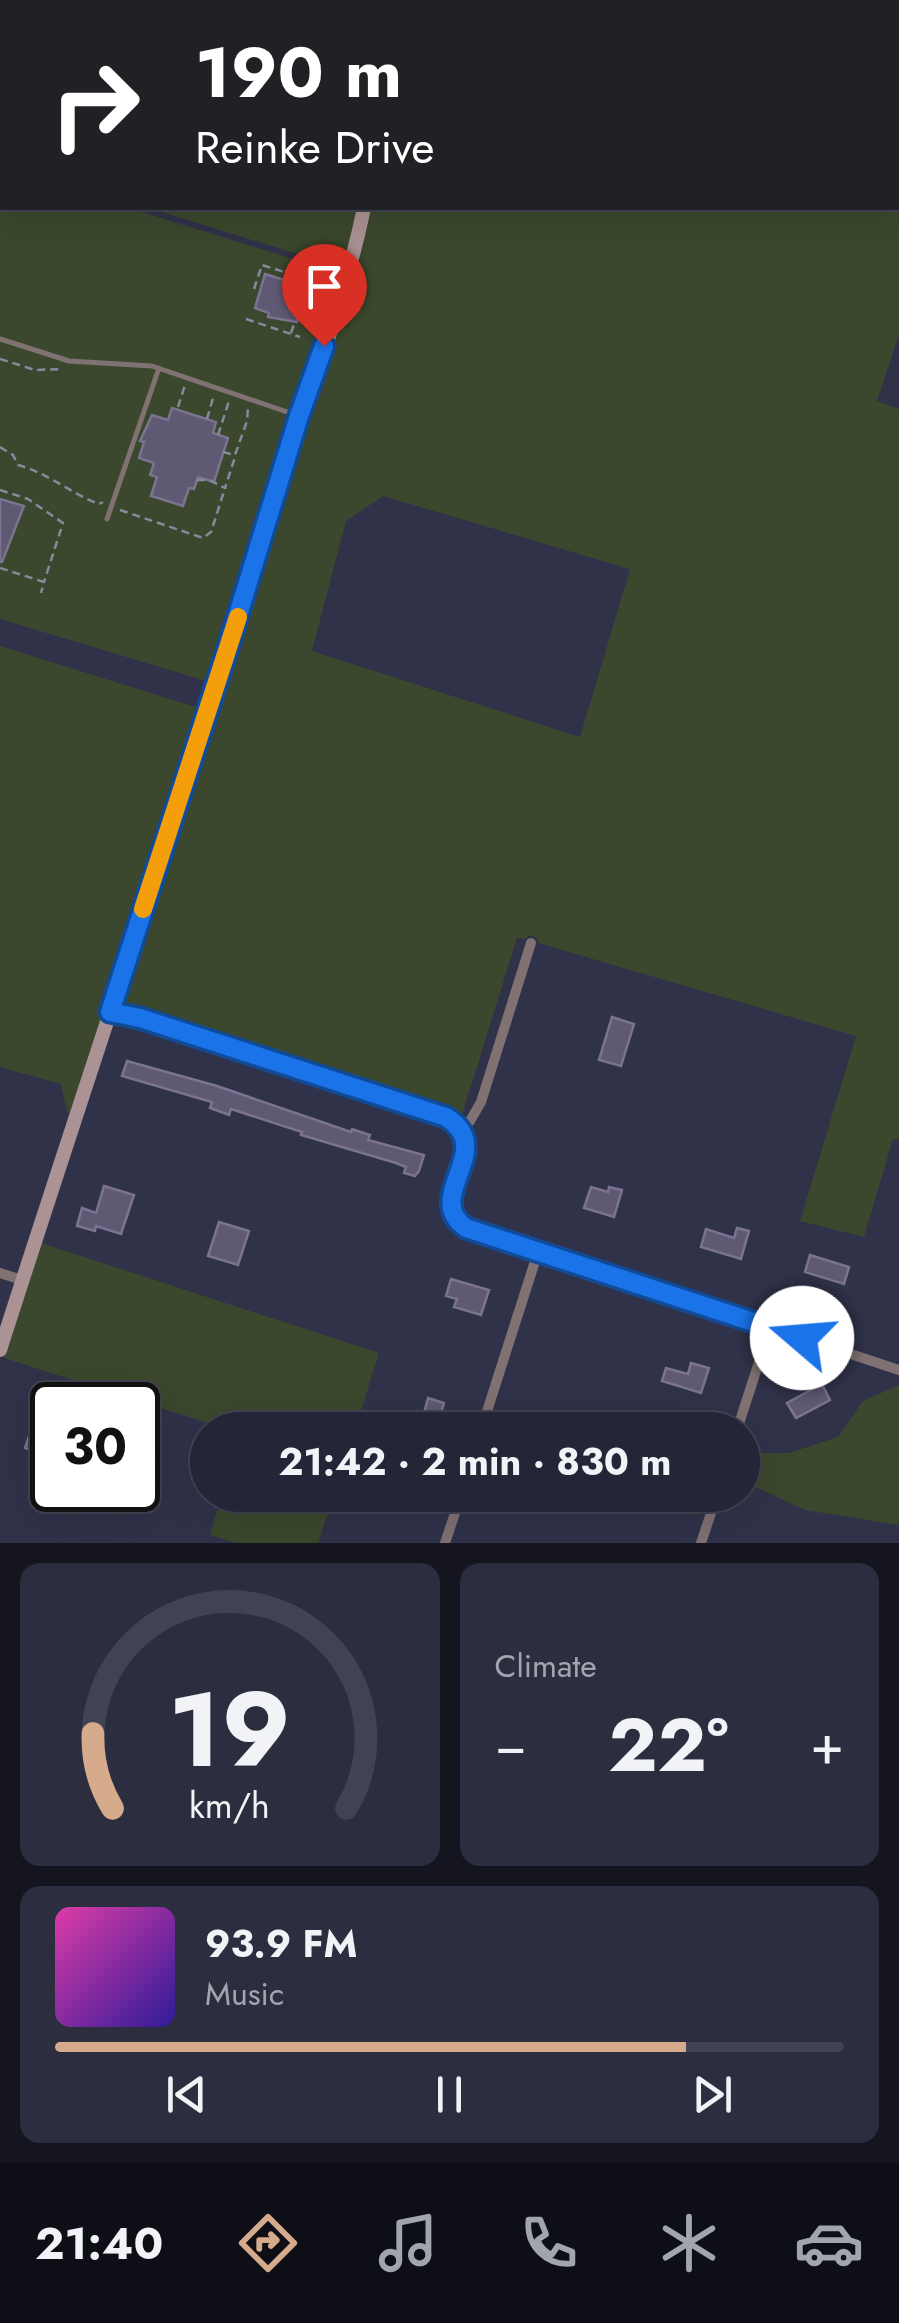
<!DOCTYPE html>
<html lang="en">
<head>
<meta charset="utf-8">
<style>
	:root { --surface:#242638; --page:#2c2e40; --text:#f1f3f6; --muted:#a3a5ae; --line:#414353; --accent:#d6ab8b }
	body { margin:0; font-family:Jost,sans-serif; background:var(--page); color:var(--text); height:100vh; display:flex; flex-direction:column; font-size:38px; white-space:nowrap }
	* { box-sizing:border-box; margin:0 }
	p { font-size:32px; color:var(--muted) }
	.icon { flex:none; width:55px; height:55px; fill:none; stroke:currentColor; stroke-width:2; stroke-linecap:round; stroke-linejoin:round }
	.map { position:relative; height:1543px; overflow:hidden }
	.side { display:flex; flex-direction:column; gap:20px; padding:20px; background:#14151f; flex:1 }
	.side>* { flex:none }
	.top-card { position:absolute; left:0px; top:0px; width:900px; height:210px; box-shadow:0 10px 40px #0002,0 0 0 2px var(--line); background:#202124; color:#fff; overflow:hidden }
	.speed { position:absolute; left:30px; top:1382px; display:flex; gap:20px; font-size:50px; font-weight:700; text-align:center }
	.speed>* { display:grid; place-content:center; width:130px; height:130px; border-radius:50%; background:var(--surface); box-shadow:0 10px 40px #0002,0 0 0 2px var(--line); line-height:1 }
	.speed .limit { border:5px solid #111; border-radius:15px; background:#fff; color:#111 }
	.pin { position:absolute; display:grid; place-items:center; width:85px; height:85px; color:#fff; margin:-102px -42px; border-radius:50% 50% 50% 0; rotate:-45deg; box-shadow:0 0 10px #0007 }
	.pin .icon { rotate:45deg }
	.me { position:absolute; width:110px; margin:-55px; rotate:288deg; stroke-linejoin:round; filter:drop-shadow(0 0 8px #0008) }
	.turn { display:flex; align-items:center; gap:35px; height:210px; padding:0 30px; font-size:45px }
	.turn .icon { width:130px; height:130px; stroke-width:2.5 }
	.turn b { display:block; font-size:70px; line-height:85px }
	.big { font-size:75px; font-weight:700; line-height:1.1 }
	.side .card { flex:1; display:flex; flex-direction:column; justify-content:center; gap:15px; min-width:0; padding:0 35px; border-radius:20px; background:var(--page) }
	.side .dial { align-items:center; gap:0 }
	.dial svg { height:260px; overflow:visible; fill:none; stroke:var(--line); stroke-width:7; stroke-linecap:round; text-anchor:middle }
	.dial text { fill:var(--text); stroke:none }
	.song { display:flex; align-items:center; gap:30px }
	.cover { width:120px; height:120px; border-radius:15px; background:linear-gradient(135deg,hsl(320 70% 55%),hsl(250 70% 35%)) }
	.played { height:10px; border-radius:5px; background:linear-gradient(90deg,var(--accent) 80%,var(--line) 80%) }
	.keys { display:flex; justify-content:space-around; direction:ltr }
	.heat { display:flex; justify-content:space-between; align-items:center; font-size:55px; direction:ltr }
	.side .tiles { flex:1; display:grid; gap:20px; grid-template-columns:1fr 1fr }
	.card:last-child { grid-column:span 2 }
	.trip { position:absolute; left:190px; top:1412px; width:570px; height:100px; border-radius:50px; background:var(--surface); box-shadow:0 10px 40px #0002,0 0 0 2px var(--line); font-weight:700; line-height:100px; text-align:center }
	.dock { display:flex; height:160px; justify-content:space-around; align-items:center; background:#0e0f16; color:var(--muted) }
	.dock .icon { width:70px; height:70px }
	.dock .on { color:var(--accent) }
	.dock b { font-size:45px; color:var(--text) }
	.map>svg:first-child { display:block }
	.green { fill:#3b482d; fill-rule:evenodd }
	.building { fill:#605973; stroke:#7b7490; stroke-width:2.5 }
	.lines { fill:none; stroke-linecap:round; stroke-linejoin:round }
	.path { stroke:#87899d; stroke-width:2.5; stroke-dasharray:8 5; stroke-linecap:butt }
	.lane { stroke:#807172; stroke-width:5 }
	.street { stroke:#807172; stroke-width:10 }
	.secondary { stroke:#ab9294; stroke-width:14 }
	.route-casing { stroke:#114b97; stroke-width:25 }
	.route { stroke:#1a73e8; stroke-width:18 }
	.slow { stroke:#f59e0b; stroke-width:18 }
</style>
</head>
<body>
<div class="map">
<svg width="899" height="1543" viewBox="0 0 899 1543">
	<rect width="100%" height="100%" fill="#30324a"/>
	<path class="green" d="M0,0H353V2H2V162Z
		M774,0H899V335L877,401L899,409V1139H893L864,1237L800,1221L856,1036L538,943V938L528,935L526,939L517,938L461,1118L448,1110L119,1007L214,713L219,714L328,355L356,277L370,208H898V2H773ZM383,496L630,569L580,737L312,651L346,521Z
		M0,167L2,208H129L335,272L206,681L0,619Z
		M149,208H358L341,280L338,279L336,266Z
		M0,646L202,709L70,1113L67,1112L61,1084L0,1067Z
		M41,1243L379,1353L355,1430H230L4,1358Z
		M899,1385V1525L805,1510L743,1481L745,1453H789L838,1437L863,1401Z
		M221,1495H334L318,1543H235L210,1535Z"/>
	<path class="building" d="M265,274L307,287L297,322L268,317L269,313L255,308Z
		M172,408L216,422L213,433L228,438L214,482L198,477L194,489L189,488L183,506L151,496L157,477L150,475L154,463L139,458L144,442L140,441L152,415L168,420Z
		M0,499L24,506L2,562H0Z
		M612,1017L634,1024L621,1066L599,1060Z
		M127,1061L217,1086L351,1132L352,1129L370,1135L368,1140L424,1155L419,1171L415,1176L404,1173L406,1167L396,1163L301,1135L302,1132L231,1109L229,1115L210,1108L212,1102L122,1076Z
		M104,1186L134,1195L121,1234L96,1226L95,1231L77,1226L82,1208L96,1213Z
		M591,1187L608,1192L609,1187L622,1190L614,1217L584,1208Z
		M219,1222L249,1231L238,1265L208,1256Z
		M737,1228L749,1231L741,1259L701,1247L706,1229L734,1238Z
		M810,1255L849,1267L844,1284L805,1272Z
		M451,1279L489,1290L481,1315L454,1307L457,1299L446,1296Z
		M691,1363L709,1368L701,1393L662,1381L666,1368L688,1374Z
		M822,1384L830,1400L796,1418L787,1403Z
		M428,1398L444,1403L436,1430H412L418,1411L424,1413Z
		M35,1418L52,1424L49,1437L52,1438V1475L40,1471L45,1455L25,1448Z"/>
	<g class="lines">
		<path class="path" d="M254,289L262,265L303,278
			M246,319L300,337
			M291,333L295,321
			M0,359L35,370L62,369
			M178,407L185,385
			M207,419L213,398
			M218,435L229,401
			M0,447L13,455L18,465C48,473 70,493 99,504L103,502
			M223,452L235,455L247,421L248,407
			M197,480H209L225,488L235,457
			M0,490L28,499L63,523L44,582
			M120,510L203,538L211,532L225,488
			M0,568L44,582L41,593"/>
		<path class="lane" d="M0,339L69,361L152,366L299,416
			M107,519L159,368"/>
		<path class="street" d="M110,1012L140,1018L446,1117C499,1149 421,1196 465,1227L899,1370
			M461,1129L470,1121L481,1102L531,943
			M0,1273L22,1280
			M481,1430L538,1252
			M737,1430L770,1328
			M445,1543L461,1495
			M701,1543L717,1495"/>
		<path class="secondary" d="M359,0L360,2
			M0,1350C89,1073 183,797 268,519C300,415 342,314 364,208"/>
	</g>
	<g class="lines">
		<defs>
			<path id="route" d="M324,346L299,416L226,654L110,1012L140,1018L446,1117C499,1150 421,1196 466,1228L802,1338"/>
		</defs>
		<use href="#route" class="route-casing"/>
		<use href="#route" class="route"/>
		<path class="slow" d="M143,909L238,617"/>
	</g>
</svg>
<div class="speed"><div class="limit">30</div></div>
<div class="pin" style="left:324px;top:346px;background:#d93025"><svg class="icon" aria-label="arrive" viewBox="0 0 24 24"><path d="M6 21V4h12l-3 4 3 4H6"/></svg></div>
<svg class="me" style="left:802px;top:1338px" viewBox="-20 -20 40 40"><circle r="19" fill="#fff"/><path d="M0-13L10 11 0 6-10 11z" fill="#1a73e8"/></svg>
<div class="trip">21:42 · 2 min · 830 m</div>
<div class="top-card">
<div class="turn"><svg class="icon" aria-label="right" viewBox="0 0 24 24"><path d="M7 20v-9h11M14 6l5 5-5 5"/></svg><div><b>190 m</b>Reinke Drive</div></div>
</div>
</div>
<section class="side">
<div class="tiles">
<div class="card dial"><svg viewBox="0 0 100 80">
<path d="M14 69A42 42 0 1 1 86 69"/>
<path d="M14 69A42 42 0 0 1 8 46" stroke="#d6ab8b"/>
<text x="50" y="56" font-size="32" font-weight="700">19</text>
<text x="50" y="72" font-size="11">km/h</text>
</svg></div>
<div class="card"><p>Climate</p>
<div class="heat"><a>−</a><b class="big">22°</b><a>+</a></div>
</div>
<div class="card">
<div class="song"><i class="cover"></i><div><b>93.9 FM</b><p>Music</p></div></div>
<div class="played"></div>
<div class="keys"><svg class="icon" aria-label="previous" viewBox="0 0 24 24"><path d="M18 5L8 12l10 7zM5 5v14"/></svg><svg class="icon" aria-label="pause" viewBox="0 0 24 24"><path d="M8 5v14M16 5v14"/></svg><svg class="icon" aria-label="next" viewBox="0 0 24 24"><path d="M6 5l10 7-10 7zM19 5v14"/></svg></div>
</div>
</div>
</section>
<nav class="dock">
<b>21:40</b>
<svg class="icon on" aria-label="directions" viewBox="0 0 24 24"><path d="M12 3l9 9-9 9-9-9zM9 14v-3h6M13 9l2 2-2 2"/></svg>
<svg class="icon" aria-label="music" viewBox="0 0 24 24"><path d="M9 18V5l10-2v13"/><circle cx="6" cy="18" r="3"/><circle cx="16" cy="16" r="3"/></svg>
<svg class="icon" aria-label="phone" viewBox="0 0 24 24"><path d="M5 4h4l2 5-3 2q2 4 5 5l2-3 5 2v4C11 20 4 13 5 4z"/></svg>
<svg class="icon" aria-label="climate" viewBox="0 0 24 24"><path d="M12 3v18M4 7l16 10M4 17L20 7"/></svg>
<svg class="icon" aria-label="car" viewBox="0 0 24 24"><path d="M5 17H2v-5l4-1 3-4h7l3 4 3 1v5h-3M9 17h6M6 11h13"/><circle cx="7" cy="17" r="2"/><circle cx="17" cy="17" r="2"/></svg>
</nav>
</body>
</html>
